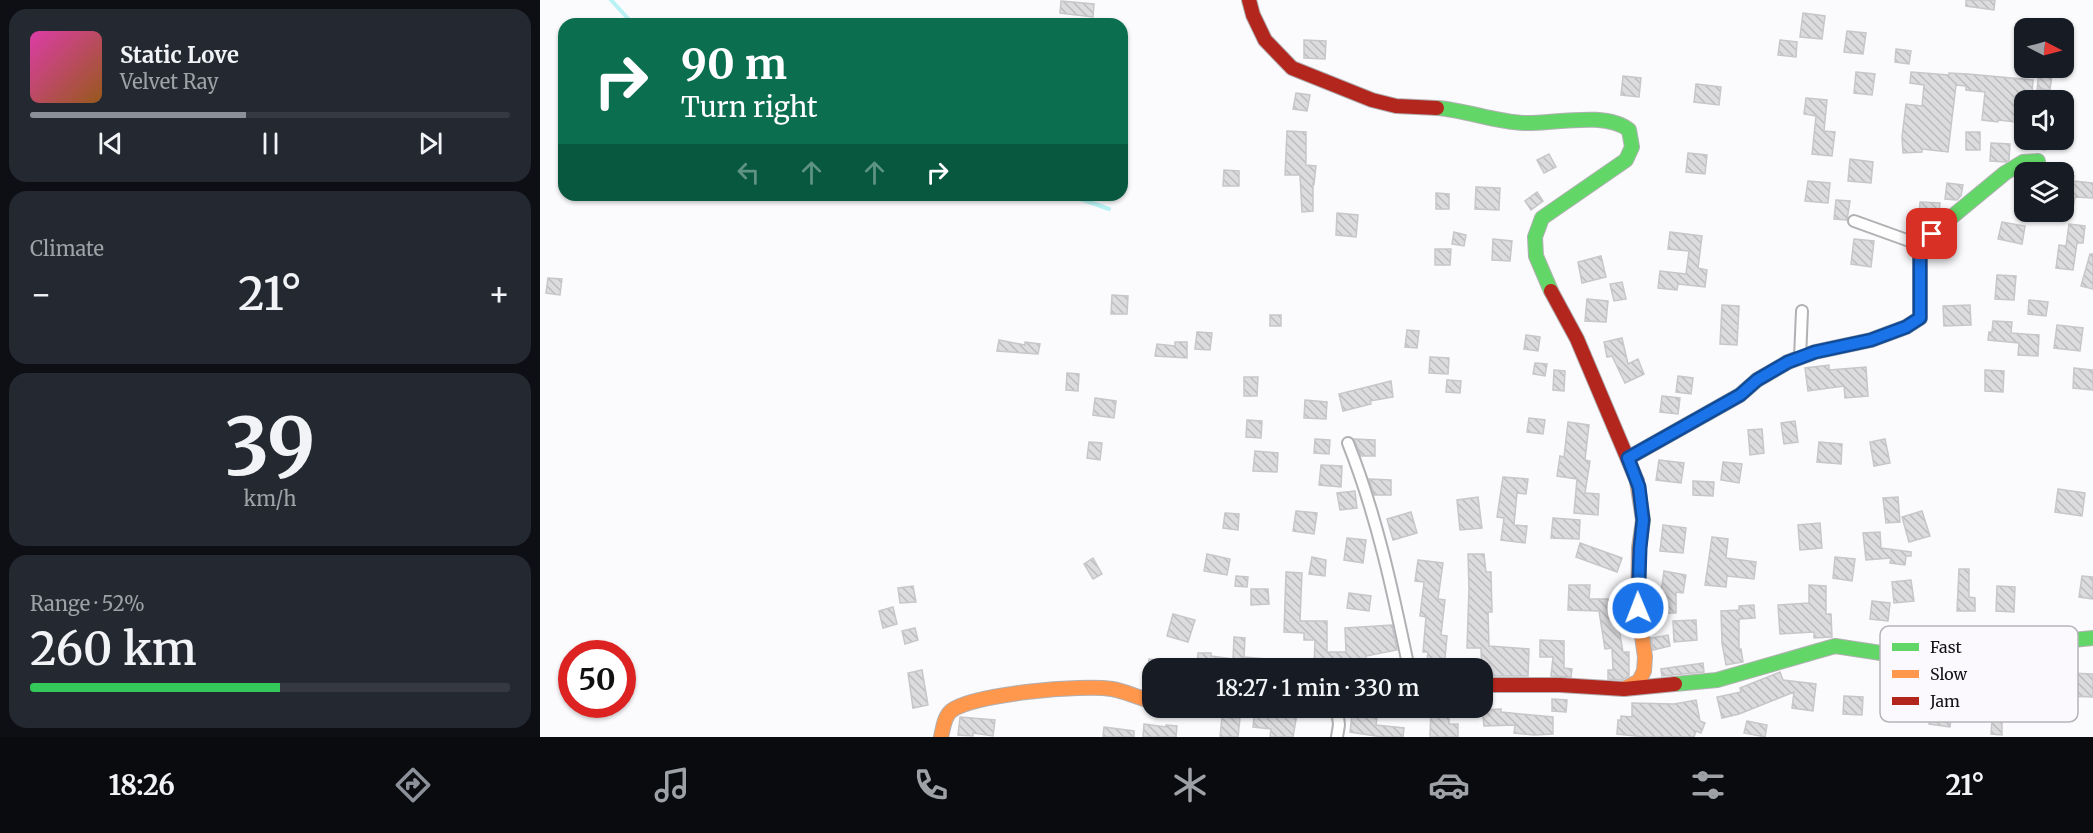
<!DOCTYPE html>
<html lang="en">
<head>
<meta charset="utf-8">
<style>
	:root { --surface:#171b24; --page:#242831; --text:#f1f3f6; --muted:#9ea1a6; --line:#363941; --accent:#8c9099 }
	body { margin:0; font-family:Merriweather,serif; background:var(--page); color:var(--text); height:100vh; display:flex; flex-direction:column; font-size:22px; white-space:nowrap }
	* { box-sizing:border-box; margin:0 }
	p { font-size:20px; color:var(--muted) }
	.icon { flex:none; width:33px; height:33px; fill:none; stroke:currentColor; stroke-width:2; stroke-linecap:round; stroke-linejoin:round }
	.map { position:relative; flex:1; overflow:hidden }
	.side { display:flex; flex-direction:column; gap:9px; padding:9px; background:#0d0f14; width:540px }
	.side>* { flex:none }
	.top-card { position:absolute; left:18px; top:18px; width:570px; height:183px; border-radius:18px; box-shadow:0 2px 4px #0004; background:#0b6e4f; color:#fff; overflow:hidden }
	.needle { width:39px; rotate:96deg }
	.tools { position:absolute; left:1474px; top:18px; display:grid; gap:12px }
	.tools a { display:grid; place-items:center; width:60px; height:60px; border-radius:12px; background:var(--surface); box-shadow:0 2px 4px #0004; font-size:30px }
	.speed { position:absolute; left:18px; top:640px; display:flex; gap:12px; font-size:30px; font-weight:700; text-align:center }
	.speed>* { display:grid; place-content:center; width:78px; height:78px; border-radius:50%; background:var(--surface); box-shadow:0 2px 4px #0004; line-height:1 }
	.speed .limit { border:9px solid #d22; background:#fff; color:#111 }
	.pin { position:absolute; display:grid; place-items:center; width:51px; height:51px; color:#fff; margin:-26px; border-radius:12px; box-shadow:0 3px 9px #0006 }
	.me { position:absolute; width:66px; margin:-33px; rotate:359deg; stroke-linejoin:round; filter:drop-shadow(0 0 4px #0008) }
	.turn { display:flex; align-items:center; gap:21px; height:126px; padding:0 24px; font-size:27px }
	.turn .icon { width:78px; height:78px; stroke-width:2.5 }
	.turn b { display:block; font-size:42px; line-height:51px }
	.lanes { display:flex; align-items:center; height:57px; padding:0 24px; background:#0003; justify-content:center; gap:30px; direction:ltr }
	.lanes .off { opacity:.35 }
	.big { font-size:45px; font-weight:600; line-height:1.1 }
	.side .widget { flex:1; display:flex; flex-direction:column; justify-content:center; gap:9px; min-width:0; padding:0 21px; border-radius:18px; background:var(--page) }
	.side .dial { align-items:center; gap:0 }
	.dial b { font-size:78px; line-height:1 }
	.song { display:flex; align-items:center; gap:18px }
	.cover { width:72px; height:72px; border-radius:9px; background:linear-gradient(135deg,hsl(320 70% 55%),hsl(30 70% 35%)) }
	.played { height:6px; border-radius:3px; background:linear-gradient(90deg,var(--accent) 45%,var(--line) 45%) }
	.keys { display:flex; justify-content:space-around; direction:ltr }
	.heat { display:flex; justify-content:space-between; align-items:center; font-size:33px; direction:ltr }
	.charge { height:9px; border-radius:4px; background:linear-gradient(90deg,#34c759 52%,var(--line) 0) }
	.trip { position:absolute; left:602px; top:658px; width:351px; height:60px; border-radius:18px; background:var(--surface); box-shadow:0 2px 4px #0004; font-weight:600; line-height:60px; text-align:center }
	.tabs { display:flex; height:96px; justify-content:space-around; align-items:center; background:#090b0e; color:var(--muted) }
	.tabs .icon { width:42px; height:42px }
	.tabs .active { color:var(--accent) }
	.tabs b { font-size:27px; color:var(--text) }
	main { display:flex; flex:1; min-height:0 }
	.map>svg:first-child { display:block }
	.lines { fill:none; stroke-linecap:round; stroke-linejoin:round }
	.stream { stroke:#b8f2f4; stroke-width:4 }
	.building { fill:url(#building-back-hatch); stroke:#c7c6c9; stroke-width:1.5 }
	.street-casing { stroke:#b1b0b3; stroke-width:14 }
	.fast-casing { stroke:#b1b0b3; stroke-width:16 }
	.slow-casing { stroke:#b1b0b3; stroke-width:16 }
	.jam-casing { stroke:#b1b0b3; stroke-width:16 }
	.street { stroke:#fefeff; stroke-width:10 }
	.fast { stroke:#63d668; stroke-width:14 }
	.slow { stroke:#ff974d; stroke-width:14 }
	.jam { stroke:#b3261e; stroke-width:14 }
	.route-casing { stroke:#114b97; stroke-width:15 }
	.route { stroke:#1a73e8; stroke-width:10 }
	.key { fill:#fbf9fe; stroke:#b6b4b8; stroke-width:1.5 }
	.key-label { font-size:16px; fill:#141216 }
</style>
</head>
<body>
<main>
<section class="side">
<div class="widget">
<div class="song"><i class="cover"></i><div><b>Static Love</b><p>Velvet Ray</p></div></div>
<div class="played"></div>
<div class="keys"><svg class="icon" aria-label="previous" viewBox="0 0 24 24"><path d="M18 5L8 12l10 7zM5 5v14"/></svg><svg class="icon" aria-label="pause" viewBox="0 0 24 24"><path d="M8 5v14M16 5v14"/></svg><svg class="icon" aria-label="next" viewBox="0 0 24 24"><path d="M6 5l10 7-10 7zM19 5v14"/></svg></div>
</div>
<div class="widget"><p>Climate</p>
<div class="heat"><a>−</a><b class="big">21°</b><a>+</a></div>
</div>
<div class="widget dial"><b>39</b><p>km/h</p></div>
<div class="widget"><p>Range · 52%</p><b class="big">260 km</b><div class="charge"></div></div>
</section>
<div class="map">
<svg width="1553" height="737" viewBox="0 0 1553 737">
	<defs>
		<pattern id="building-back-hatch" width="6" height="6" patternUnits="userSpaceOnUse" patternTransform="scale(1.5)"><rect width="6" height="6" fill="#dcdbde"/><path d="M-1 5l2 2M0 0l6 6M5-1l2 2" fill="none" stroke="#bcbbbe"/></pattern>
	</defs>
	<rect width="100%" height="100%" fill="#fbfafd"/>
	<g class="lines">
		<path class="stream" d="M71,0L93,24
			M529,195L569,209"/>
	</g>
	<path class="building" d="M1426,0H1455L1454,10L1426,6Z
		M521,1L554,4L553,17L520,13Z
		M1263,13L1285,16L1282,39L1260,37Z
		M1307,31L1326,33L1323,54L1304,52Z
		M764,40L786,41L785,59L764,58Z
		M1240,40L1257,42L1256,57L1238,55Z
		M1356,49L1371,51L1369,64L1355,62Z
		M1316,72L1335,74L1332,95L1314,93Z
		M1371,72L1409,75V73L1428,74L1493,80L1492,96L1485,95L1484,123L1458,120V122L1442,120L1445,92L1426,90V86L1416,85L1408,152L1382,149V152L1363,153L1362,137L1366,104L1382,106L1384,85L1370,83Z
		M1499,73L1512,74L1510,90L1497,89Z
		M1083,76L1101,78L1099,97L1081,95Z
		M1156,84L1181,87L1179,105L1154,102Z
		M756,93L770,95L767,111L753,109Z
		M1266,98L1287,100L1284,131L1295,132L1292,156L1272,154L1276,116L1264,114Z
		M747,131L766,132V165L776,166L774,184L773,183V211L762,212L760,175H745Z
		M1426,132H1440V150H1426Z
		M1492,140H1507L1505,150L1491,148Z
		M1451,143L1470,144L1469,160L1466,162L1450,161Z
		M1148,153L1167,155L1165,174L1146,172Z
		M1009,154L1016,167L1004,173L997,160Z
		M1310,159L1333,162L1331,183L1308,181Z
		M684,170L699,171V186H683Z
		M1525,175L1534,176L1533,181L1553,183V198L1535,197L1532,214L1524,213Z
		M1268,181L1290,183L1288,203L1265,201Z
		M1407,183L1423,185L1421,196L1417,200L1405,199Z
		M936,187L960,188L959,210L935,209Z
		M997,192L1003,201L991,210L985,201Z
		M896,193L909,194V209H896Z
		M1296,200L1310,201L1307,220L1294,219Z
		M1380,202L1400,203L1399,215L1395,219H1379Z
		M797,213L818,215L816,237L796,235Z
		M1462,222L1485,226L1482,244L1458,239Z
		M1529,224L1545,226L1543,243H1537L1533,270L1516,268L1519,245L1526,246Z
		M914,232L926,235L924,246L912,244Z
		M1130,232L1162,236L1158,268L1167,270L1165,287L1138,284L1137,290L1118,288L1120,271L1146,274L1149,251L1128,249Z
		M953,239L972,241L970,261L952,260Z
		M1314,239L1334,241L1331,267L1311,264Z
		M895,249H911L910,265H895Z
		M1550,254H1553V289L1541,286Z
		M1061,256L1066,277L1042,283L1038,262Z
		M1457,275L1476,276L1474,300L1455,299Z
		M8,278L22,279L20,295L6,293Z
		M1082,282L1086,299L1074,301L1070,284Z
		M572,295L588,296L587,314H571Z
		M1047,299L1068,301L1066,322L1045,321Z
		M1489,300L1508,302L1506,316L1488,314Z
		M1182,305L1199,306L1197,345L1180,344Z
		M1430,305L1431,325L1404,326L1403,306Z
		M730,315H741V326H730Z
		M1453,321L1472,322L1471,333L1499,335L1498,356L1478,355L1479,343L1448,340L1449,332H1452Z
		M1517,325L1543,328L1540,351L1514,348Z
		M867,330L879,331L877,348L865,347Z
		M657,332L672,333L670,350L655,349Z
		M986,335L1000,337L998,351L984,349Z
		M1082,338L1088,364L1098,359L1104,374L1085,383L1072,356L1067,357L1064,342Z
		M459,340L485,345V342L500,344L498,354L457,351Z
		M635,342H647V358L615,356L617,344L635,346Z
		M890,357L909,358L908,374L889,373Z
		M995,363L1007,364L1005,376L993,374Z
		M1289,365V370L1326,367L1328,396L1305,398L1304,386L1268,391L1265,368Z
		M1534,368L1553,370V390L1533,388Z
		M1014,370L1025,371L1024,391L1013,390Z
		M1445,370L1464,371L1463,392L1445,391Z
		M527,373L539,374L538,391L526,390Z
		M1138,376L1153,378L1151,394L1136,392Z
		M704,377H718L717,396H704Z
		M907,380L921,381L920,393L906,392Z
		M851,381L853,397L830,401L831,404L803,411L799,394Z
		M1122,396L1140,398L1138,414L1120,412Z
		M555,398L576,401L574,418L553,415Z
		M765,400L787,402L786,419L764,418Z
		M989,418L1005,420L1003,434L987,432Z
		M707,420L722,421L721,438L706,437Z
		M1255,421L1258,442L1244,444L1241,423Z
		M1028,422L1049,425L1045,460L1050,461L1045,493L1059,494L1058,515L1034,513L1037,479L1017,476L1020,456L1024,457Z
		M1222,429L1224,453L1210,455L1208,430Z
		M775,439L790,440L789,454L774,453Z
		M814,439L835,440V456H821Z
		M1345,439L1350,463L1334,466L1330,442Z
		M549,442L562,443L560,460L547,458Z
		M1279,442L1302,444L1301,464L1277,462Z
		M715,451L738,453L737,472L713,471Z
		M1119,460L1144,463L1141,483L1116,480Z
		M1183,462L1202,464L1199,483L1181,480Z
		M781,465L802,466L801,487L779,485Z
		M963,477L988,479L986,494L977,493L974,525L987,526L985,543L961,540L964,518L957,517Z
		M829,479L851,480V495H834Z
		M1153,481L1174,482L1173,496L1153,495Z
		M1518,489L1545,493L1542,516L1515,512Z
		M815,491L817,508L800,510L797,493Z
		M938,497L942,528L920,530L917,500Z
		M1358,497L1360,522L1346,523L1343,498Z
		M756,511L777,513L774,534L753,531Z
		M1382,511L1390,536L1369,542L1362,517Z
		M871,512L877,533L853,540L847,519Z
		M685,513L699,514L698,530L683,528Z
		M1013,518L1040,520L1039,539L1011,538Z
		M1280,523L1282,548L1260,550L1258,525Z
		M1123,525L1146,528L1143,553L1120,551Z
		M1340,532L1341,548L1371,552V556H1366L1365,565L1350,563L1351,558L1326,560L1323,533Z
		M1172,537L1188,539L1186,558L1216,562L1214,579L1187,576L1186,587L1165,585Z
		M807,538L826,540L823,563L804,560Z
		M1040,543L1082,558L1077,572L1036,557Z
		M667,554L690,559L687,575L664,571Z
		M928,554H944L946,572H951L952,612H948L949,646L989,649L988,676H942L941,648H927L929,588Z
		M772,557L786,560L785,576L769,574Z
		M1295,557L1315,559L1312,581L1293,578Z
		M553,558L562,574L553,579L544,564Z
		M878,560L903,563L898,599L905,600L901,635L907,636L904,669H886L888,652H883L886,617L880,616L884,582L875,581Z
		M1419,569H1429V597L1435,598V611H1417Z
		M1124,571L1146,575L1143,593L1136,592V613H1108L1107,599H1120Z
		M746,572L762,573L760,621H787V652H806L805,628L852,625L857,650L826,656V669H774L775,640H764V633L744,632Z
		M696,576L708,577L707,587L695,586Z
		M1542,576L1553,577V599L1539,597Z
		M1371,580L1374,601L1354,603L1352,582Z
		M1029,585H1050L1049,599H1079L1078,622L1083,652H1089V676L1082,680L1068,679V670H1073L1072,648L1065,649L1059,611L1028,610Z
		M1269,585L1286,586V614H1291L1292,637L1274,638V632L1240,634L1238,605L1269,603Z
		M373,586L376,602L360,603L358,588Z
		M1457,586L1475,587L1474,612L1456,611Z
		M711,589H728L729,604L711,605Z
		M809,593L831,596L829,611L807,608Z
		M1332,601L1350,603L1348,621L1330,619Z
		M1214,605L1215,618L1199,619V649H1201L1203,662L1186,665L1182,643L1181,611L1199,610V606Z
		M353,607L357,624L343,628L339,611Z
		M633,614L655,620L648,642L627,636Z
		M1156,620L1157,640L1134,642L1133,621Z
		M375,628L378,640L365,644L362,631Z
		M1128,635L1130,646L1113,650L1111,638Z
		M694,637L705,638L704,657L737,660V669H657L658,653H671V656L693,659Z
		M1000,640L1024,641V668L1032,669L1031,677L1011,676L1013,657H1000Z
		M609,659L638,663L637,669H608Z
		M1163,663L1164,672L1122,676L1121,669Z
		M382,670L388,705L373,708L368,673Z
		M1240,672L1243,680L1276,684L1273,711L1252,708L1254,692L1199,714L1182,718L1177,697L1201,692L1200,688Z
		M1529,673L1553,674V697L1527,696Z
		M1377,682L1379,699L1413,703L1410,727L1389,724L1391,710L1365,712L1362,683Z
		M1304,696L1323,697L1322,715L1303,714Z
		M1012,699L1027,700L1026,712L1012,711Z
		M1156,700L1160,721L1165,723L1161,733L1156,731L1154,737H1104L1077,734L1078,720H1081V716L1092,717V703L1134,704Z
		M715,708H758L753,737H730L731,729L713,727Z
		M891,708H909V724H918V737H890Z
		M961,709V712L1013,717V734L994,735L974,733L975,725L944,726L942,710Z
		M812,715L837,718L836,725L864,728L863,737H842L810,732Z
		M420,717L455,720L453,736L433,733V736L418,735Z
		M682,717L700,718L698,737H680Z
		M1452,720L1462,721V735L1451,734Z
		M1207,721L1227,725L1225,737L1204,733Z
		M604,724L626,727V725L637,726L636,737H603Z
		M564,727L594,731V737H563Z"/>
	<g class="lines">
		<defs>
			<path id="street" d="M1314,221L1375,243L1382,247
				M1260,358L1262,311
				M808,443C837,516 853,592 869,669
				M797,708L799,725L797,737"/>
			<path id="fast" d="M897,108C926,110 955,122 984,123C1013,124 1066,111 1089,130L1092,147L1086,160L1002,218L995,237L996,256L1011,291
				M1088,458L1200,395L1217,380L1248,362L1275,352L1331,340L1366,327L1380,318V252L1382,247L1402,225L1465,173L1483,162L1498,161
				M1135,684L1177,680L1295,646L1387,660L1439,654L1494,644L1553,638"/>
			<path id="slow" d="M1084,689L1099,681L1104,671L1105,657L1098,608L1099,548L1103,520L1097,481
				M401,737C403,729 404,717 411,711C432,694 543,684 572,689C585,691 598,698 612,701"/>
			<path id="jam" d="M709,0L713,15L725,40L752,68L832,100L856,106L897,108
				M1011,291L1037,339L1097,481
				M942,685H1020L1084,689L1135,684"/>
		</defs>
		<use href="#street" class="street-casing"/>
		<use href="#fast" class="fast-casing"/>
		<use href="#slow" class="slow-casing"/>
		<use href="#jam" class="jam-casing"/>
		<use href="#street" class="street"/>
		<use href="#fast" class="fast"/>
		<use href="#slow" class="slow"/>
		<use href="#jam" class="jam"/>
	</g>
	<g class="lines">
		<defs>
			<path id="route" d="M1098,608L1100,548L1103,520L1099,487L1088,458L1200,395L1217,380L1248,362L1275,352L1331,340L1366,327L1380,318V252L1392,234"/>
		</defs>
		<use href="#route" class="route-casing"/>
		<use href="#route" class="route"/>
	</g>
	<rect x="1340" y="626" width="198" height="96" rx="9" class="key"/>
	<rect x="1352" y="643" width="27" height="8" fill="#63d668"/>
	<rect x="1352" y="670" width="27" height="8" fill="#ff974d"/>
	<rect x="1352" y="697" width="27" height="8" fill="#b3261e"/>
	<g class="key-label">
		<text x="1390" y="653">Fast</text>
		<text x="1390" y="680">Slow</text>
		<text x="1390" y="707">Jam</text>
	</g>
</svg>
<div class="tools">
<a><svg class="needle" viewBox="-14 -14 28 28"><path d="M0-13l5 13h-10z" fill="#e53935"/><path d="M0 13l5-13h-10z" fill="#9ea1a6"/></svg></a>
<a><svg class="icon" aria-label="sound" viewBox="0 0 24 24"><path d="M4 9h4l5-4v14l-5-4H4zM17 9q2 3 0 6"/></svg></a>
<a><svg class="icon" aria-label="layers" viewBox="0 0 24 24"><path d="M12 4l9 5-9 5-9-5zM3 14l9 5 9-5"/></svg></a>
</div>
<div class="speed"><div class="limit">50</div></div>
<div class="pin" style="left:1392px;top:234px;background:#d93025"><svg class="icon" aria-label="arrive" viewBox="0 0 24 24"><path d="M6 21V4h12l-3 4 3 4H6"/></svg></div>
<svg class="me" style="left:1098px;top:608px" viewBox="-20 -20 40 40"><circle r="17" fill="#1a73e8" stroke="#fff" stroke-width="3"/><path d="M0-11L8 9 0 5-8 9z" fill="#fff"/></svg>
<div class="trip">18:27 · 1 min · 330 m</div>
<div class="top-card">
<div class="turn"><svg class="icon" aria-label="right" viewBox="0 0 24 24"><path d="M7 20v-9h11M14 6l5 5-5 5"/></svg><div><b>90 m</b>Turn right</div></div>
<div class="lanes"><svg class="icon off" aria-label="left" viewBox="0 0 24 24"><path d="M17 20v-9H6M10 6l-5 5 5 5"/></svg><svg class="icon off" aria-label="ahead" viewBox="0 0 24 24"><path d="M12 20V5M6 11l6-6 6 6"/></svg><svg class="icon off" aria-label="ahead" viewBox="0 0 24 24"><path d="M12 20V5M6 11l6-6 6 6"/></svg><svg class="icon" aria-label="right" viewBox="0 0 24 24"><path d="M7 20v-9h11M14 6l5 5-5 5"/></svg></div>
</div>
</div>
</main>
<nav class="tabs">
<b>18:26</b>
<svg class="icon active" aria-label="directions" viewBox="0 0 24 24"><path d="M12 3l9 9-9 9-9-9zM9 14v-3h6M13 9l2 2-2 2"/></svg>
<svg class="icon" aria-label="music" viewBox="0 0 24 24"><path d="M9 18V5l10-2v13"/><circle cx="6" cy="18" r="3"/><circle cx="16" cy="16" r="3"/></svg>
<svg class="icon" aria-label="phone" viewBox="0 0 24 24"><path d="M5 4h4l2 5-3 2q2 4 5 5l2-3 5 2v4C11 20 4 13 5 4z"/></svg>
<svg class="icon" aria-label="climate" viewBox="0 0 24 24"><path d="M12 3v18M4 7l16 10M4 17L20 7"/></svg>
<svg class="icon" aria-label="car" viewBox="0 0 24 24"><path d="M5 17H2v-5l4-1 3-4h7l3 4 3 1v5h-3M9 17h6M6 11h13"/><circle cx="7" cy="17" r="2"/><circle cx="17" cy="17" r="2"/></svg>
<svg class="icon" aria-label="filters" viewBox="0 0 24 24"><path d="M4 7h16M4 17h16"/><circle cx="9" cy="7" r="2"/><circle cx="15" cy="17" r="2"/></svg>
<b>21°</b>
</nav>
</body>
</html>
